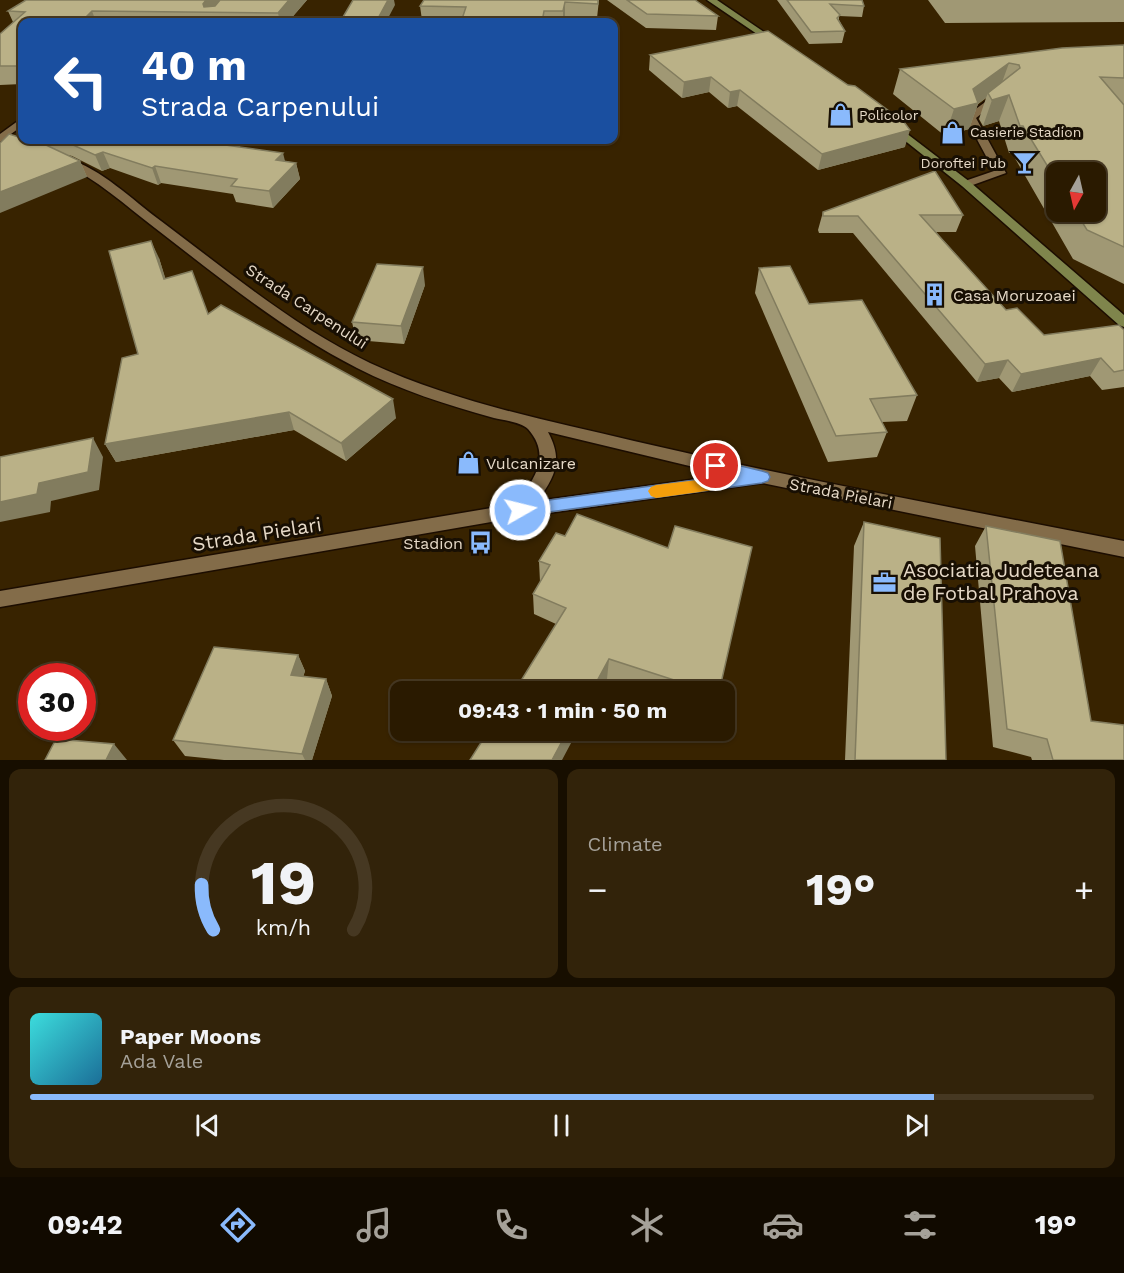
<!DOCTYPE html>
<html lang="en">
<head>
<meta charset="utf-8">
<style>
	:root { --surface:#2a1a00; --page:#32230a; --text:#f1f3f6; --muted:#a5a199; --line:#463822; --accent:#8abafc }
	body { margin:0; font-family:"Work Sans",sans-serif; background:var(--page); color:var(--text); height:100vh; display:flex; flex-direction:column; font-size:22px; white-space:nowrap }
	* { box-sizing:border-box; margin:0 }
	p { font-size:20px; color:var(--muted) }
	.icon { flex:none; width:33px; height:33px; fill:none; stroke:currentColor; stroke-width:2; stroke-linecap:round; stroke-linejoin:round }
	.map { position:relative; height:760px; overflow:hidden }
	.details { display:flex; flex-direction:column; gap:9px; padding:9px; background:#170e00; flex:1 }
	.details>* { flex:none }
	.banner { position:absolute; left:18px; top:18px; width:600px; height:126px; border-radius:12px; box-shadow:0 2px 4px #0004,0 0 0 2px var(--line); background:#1a4fa0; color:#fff; overflow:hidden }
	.needle { width:39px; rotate:188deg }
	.fabs { position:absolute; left:1046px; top:162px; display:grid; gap:12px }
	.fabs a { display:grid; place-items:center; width:60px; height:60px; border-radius:12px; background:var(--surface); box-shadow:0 2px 4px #0004,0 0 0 2px var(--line); font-size:30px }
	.speed { position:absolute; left:18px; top:663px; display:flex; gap:12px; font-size:30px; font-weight:700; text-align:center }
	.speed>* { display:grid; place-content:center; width:78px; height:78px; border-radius:50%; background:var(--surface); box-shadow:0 2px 4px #0004,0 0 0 2px var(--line); line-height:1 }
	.speed .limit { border:9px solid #d22; background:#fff; color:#111 }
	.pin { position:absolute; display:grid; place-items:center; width:51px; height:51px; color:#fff; margin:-26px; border:3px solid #fff; border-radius:50%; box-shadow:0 2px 6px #0007 }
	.me { position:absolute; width:66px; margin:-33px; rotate:82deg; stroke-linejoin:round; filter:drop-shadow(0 0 4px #0008) }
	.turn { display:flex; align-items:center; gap:21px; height:126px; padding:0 24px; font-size:27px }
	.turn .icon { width:78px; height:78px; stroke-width:2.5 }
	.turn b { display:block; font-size:42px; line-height:51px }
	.big { font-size:45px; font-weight:700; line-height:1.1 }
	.details .card { flex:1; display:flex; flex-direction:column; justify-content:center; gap:9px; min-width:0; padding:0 21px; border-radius:12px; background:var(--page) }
	.details .dial { align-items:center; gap:0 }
	.dial svg { height:156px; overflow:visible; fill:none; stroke:var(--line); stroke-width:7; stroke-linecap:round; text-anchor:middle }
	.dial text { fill:var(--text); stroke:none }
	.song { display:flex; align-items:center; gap:18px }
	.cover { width:72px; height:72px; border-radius:9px; background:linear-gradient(135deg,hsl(180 70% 55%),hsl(200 70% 35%)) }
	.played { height:6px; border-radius:3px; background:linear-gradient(90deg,var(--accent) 85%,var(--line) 85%) }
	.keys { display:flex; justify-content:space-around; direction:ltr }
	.heat { display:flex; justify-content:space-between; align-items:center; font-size:33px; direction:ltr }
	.details .tiles { flex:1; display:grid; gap:9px; grid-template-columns:1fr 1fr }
	.card:last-child { grid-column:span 2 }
	.trip { position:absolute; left:390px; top:681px; width:345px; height:60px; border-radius:12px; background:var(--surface); box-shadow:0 2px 4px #0004,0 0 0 2px var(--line); font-weight:700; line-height:60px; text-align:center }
	.tab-bar { display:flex; height:96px; justify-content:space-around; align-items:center; background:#110a00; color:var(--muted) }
	.tab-bar .icon { width:42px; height:42px }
	.tab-bar .on { color:var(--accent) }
	.tab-bar b { font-size:27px; color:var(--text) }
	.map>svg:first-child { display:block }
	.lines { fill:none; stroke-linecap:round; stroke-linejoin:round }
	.lane-casing { stroke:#1c0d00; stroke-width:3 }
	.street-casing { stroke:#1c0d00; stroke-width:3 }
	.secondary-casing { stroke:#1c0d00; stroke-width:3 }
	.lane { fill:#836c49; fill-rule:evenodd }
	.street { fill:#836c49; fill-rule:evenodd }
	.secondary { fill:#7f854c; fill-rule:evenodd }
	.wall { fill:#a09874; fill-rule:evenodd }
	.shaded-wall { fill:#827c5e }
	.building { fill:#bab187; stroke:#827c5e; stroke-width:1.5 }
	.route { fill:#8abafc; stroke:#5a79a4; stroke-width:1.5 }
	.slow { fill:#f59e0b }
	.labels { text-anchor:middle; stroke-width:6; stroke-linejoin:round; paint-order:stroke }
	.far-poi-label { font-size:14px; fill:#e6d9c7; stroke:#180f03; text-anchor:start }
	.poi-label { font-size:16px; fill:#e6d9c7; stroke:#180f03; text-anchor:start }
	.street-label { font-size:16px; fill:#e6d9c7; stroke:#180f03 }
	.near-street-label { font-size:20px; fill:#e6d9c7; stroke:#180f03 }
	.near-poi-label { font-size:20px; fill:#e6d9c7; stroke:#180f03; text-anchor:start }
</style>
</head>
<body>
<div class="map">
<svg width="1124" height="760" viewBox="0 0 1124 760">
	<rect width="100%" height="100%" fill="#382300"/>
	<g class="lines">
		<defs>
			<path id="lane" d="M996,94L1004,96L976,118L1006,173L970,186H962V182L994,171L965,117Z"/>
			<path id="street" d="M22,118V126L0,142V134Z
				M66,158C102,169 131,199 161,221C228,271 294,327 370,363C454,402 545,420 634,441C797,479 960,509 1124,541V557L762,483L520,517L0,607V591L515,504C534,481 552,456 528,429C521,422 503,420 494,418C447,405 400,390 357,368C284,331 220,278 155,228C125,205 97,179 62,163L60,161ZM548,432L727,475L537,501C556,476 563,460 548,432Z"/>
			<path id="secondary" d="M707,0H717L780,43L773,45Z
				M893,123L970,182L1124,315V327L1119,325L962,186L889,128L888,126Z"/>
		</defs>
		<use href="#lane" class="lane-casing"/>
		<use href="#street" class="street-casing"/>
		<use href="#secondary" class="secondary-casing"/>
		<use href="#lane" class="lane"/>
		<use href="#street" class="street"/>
		<use href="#secondary" class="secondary"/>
	</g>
	<path class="wall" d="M307,0L288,22H22V84L0,85V34L13,22L8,11Z
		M424,0H599L597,18L565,17L564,22H461L462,21L422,20L420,6Z
		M607,0H695L718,16L716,30L646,28Z
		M777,0H862L864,6L862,17L839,16V20L845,31L842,43L809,44Z
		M928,0H1124V22L945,23Z
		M768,31L905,147L818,170L737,106L728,108L709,92L682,98L649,70L650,55Z
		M1124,45V104H1123L1124,105V284L1073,259L1012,153H1009L999,121L983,126L979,119L986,98L978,104L969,129L945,136L893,94L900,69ZM1056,172L1095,212H1056Z
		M22,122V136L18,126Z
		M22,140H248L239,147L285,161L296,163L300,179L273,208L236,202L233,194L161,183L158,185L110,168L102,171L72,156L68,155L80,161L87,177Z
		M823,212L963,215L956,232H936L1006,310L1044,335L1124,330V387L1102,390L1090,376L1012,392L999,378L977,382L853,233H819L818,230Z
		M159,258L165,278L208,314L396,418L346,461L294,430L116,462L105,444L138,354Z
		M759,268L809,304L917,395L907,421L882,422L887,432L877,457L828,462L755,293Z
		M425,285L404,344L356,340L352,322Z
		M864,522L946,760H845L854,546Z
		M986,526L1091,721L1124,760H1032L1031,757L993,747L975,546Z
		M556,533L719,692H647L607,679L556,624L534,614L533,594L540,582L539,561Z
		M298,655L305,671L303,677L326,679L332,696L312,760H224L185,756L173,740Z"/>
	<path class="shaded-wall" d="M206,0H224L214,13L204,7L203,4Z
		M289,0H307L288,22H280L278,13Z
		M388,0H394L395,5L386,22H376Z
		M565,2V17L563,22V11Z
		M92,11L96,22H81Z
		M1009,63L1000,88L988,93L986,98L978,104L969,129L945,136L954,109L973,89Z
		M711,77L709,92L682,98L684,82Z
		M740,90L737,106L728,108L730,92Z
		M1009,95L999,121L983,126L992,100Z
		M910,130L905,147L818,170L822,154Z
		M223,140H248L223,160L218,144Z
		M103,152L110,168L102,171L95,155Z
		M283,153L287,169L276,160Z
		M80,161L87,177L0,213V192Z
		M296,163L300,179L273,208L269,191Z
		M155,166L161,183L158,185L152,168Z
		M151,241L159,258L171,296L164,279Z
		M423,267L425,285L404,344L401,326Z
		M1101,358L1090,376L1012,392L1021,374Z
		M1008,360L999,378L977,382L985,364Z
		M393,399L396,418L346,461L341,443Z
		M289,412L294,430L116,462L105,444Z
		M93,438L103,457L99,490L51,501L50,512L0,522V502Z
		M298,655L305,671L298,692L291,675Z
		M609,659L607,679L600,692H591Z
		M326,679L332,696L312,760H305L302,754Z
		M568,730H578L562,760H552Z
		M114,744L127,760H106Z"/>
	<path class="building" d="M26,0H206L203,4L204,7L215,6L220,0H289L278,13L92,11L81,22H22V66H0V34L25,12L8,11Z
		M353,0H388L376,22H340Z
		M424,0H598V4L565,2L563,11H544L542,22H461L466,7L420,6Z
		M627,0H695L718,16L647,14Z
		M787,0H862L864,6L830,4L840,15L837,18L845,31L811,32Z
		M768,31L848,85L855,86L904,122L910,130L822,154L740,90L730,92L711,77L684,82L650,55Z
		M1124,45V78L1100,77L1124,105V247L1087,230L1076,212H1095V172H1056V180L1023,126H1020L1009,95L992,100L988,93L1020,68L1019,65L1009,63L973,89L978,103L954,109L900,69L1062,48Z
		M22,122V128L18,126Z
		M9,134L22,138V140H26L46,145L80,161L0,192V143Z
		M62,140H223L218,144L283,153L276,160L296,163L269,191L231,186L237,179L155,166L152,168L103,152L95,155Z
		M935,171L963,215H920L1006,310L1017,308L1044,335L1119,325L1124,330V370L1114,372L1101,358L1021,374L1008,360L985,364L858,216H823V212Z
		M151,241L164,279L192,271L208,314L221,305L393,399L341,443L289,412L105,444L122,358L138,354L109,251Z
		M377,264L423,267L401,326L352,322Z
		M790,266L809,304L862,300L917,395L870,399L887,432L836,436L759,268Z
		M93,438L88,472L39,483L37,494L0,502V457Z
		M577,514L668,548L675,526L752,547L719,692H711L609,659L591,692H514L566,608L533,594L550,565L539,561L556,533L565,536Z
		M864,522L940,538L946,760H855Z
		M986,526L1060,541L1091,721L1124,725V760H1053L1047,739L1007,729Z
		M214,647L298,655L291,675L326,679L302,754L173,740Z
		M489,730H568L552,760H470Z
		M56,739L114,744L106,760H45Z"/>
	<path class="route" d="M716,460L762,471L768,473L770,477L768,481L762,483L520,516L515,515L512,510L515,506L520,504L731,475L710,470L708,466L710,462Z"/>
	<path class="slow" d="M714,478L719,479L722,484L719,488L714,490L656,498L651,496L648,491L651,487L656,485Z"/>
	<defs>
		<symbol id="shop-bare" viewBox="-9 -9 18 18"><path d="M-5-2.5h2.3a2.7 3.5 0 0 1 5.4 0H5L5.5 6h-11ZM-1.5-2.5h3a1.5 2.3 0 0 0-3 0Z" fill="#8abafc" stroke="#180f03" stroke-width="2.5" paint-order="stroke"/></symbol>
		<symbol id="bar-bare" viewBox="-9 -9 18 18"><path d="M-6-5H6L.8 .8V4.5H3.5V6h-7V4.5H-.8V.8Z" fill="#8abafc" stroke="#180f03" stroke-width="2.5" paint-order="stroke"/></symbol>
		<symbol id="building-bare" viewBox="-9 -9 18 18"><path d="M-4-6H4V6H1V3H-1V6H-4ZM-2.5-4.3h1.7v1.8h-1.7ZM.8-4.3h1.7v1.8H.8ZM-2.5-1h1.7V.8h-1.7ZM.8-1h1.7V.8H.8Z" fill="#8abafc" stroke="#180f03" stroke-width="2.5" paint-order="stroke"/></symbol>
		<symbol id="bus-bare" viewBox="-9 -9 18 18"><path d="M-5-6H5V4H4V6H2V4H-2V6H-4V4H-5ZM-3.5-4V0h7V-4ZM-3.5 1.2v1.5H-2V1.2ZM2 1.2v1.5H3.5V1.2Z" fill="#8abafc" stroke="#180f03" stroke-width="2.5" paint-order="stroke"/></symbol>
		<symbol id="office-bare" viewBox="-9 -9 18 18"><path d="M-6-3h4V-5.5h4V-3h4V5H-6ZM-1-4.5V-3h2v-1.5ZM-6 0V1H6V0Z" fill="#8abafc" stroke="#180f03" stroke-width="2.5" paint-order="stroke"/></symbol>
	</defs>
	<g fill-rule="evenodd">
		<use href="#shop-bare" x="824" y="98" width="33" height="33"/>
		<use href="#shop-bare" x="936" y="116" width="33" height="33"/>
		<use href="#bar-bare" x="1008" y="146" width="33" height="33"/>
		<use href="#building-bare" x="918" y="278" width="33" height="33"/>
		<use href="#shop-bare" x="452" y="446" width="33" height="33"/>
		<use href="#bus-bare" x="464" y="526" width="33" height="33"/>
		<use href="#office-bare" x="868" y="566" width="33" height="33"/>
	</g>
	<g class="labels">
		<g class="far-poi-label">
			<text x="859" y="120">Policolor</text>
			<text x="970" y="137">Casierie Stadion</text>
			<text x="1006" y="168" text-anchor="end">Doroftei Pub</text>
		</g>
		<g class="poi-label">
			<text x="953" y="301">Casa Moruzoaei</text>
			<text x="486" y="469">Vulcanizare</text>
			<text x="463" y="549" text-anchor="end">Stadion</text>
		</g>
		<g class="street-label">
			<text transform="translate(307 306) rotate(33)" y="6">Strada Carpenului</text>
			<text transform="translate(841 493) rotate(11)" y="6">Strada Pielari</text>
		</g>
		<g class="near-street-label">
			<text transform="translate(257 534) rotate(-9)" y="7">Strada Pielari</text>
		</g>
		<g class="near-poi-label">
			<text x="903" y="577">Asociatia Judeteana<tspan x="903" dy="23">de Fotbal Prahova</tspan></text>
		</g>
	</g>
</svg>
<div class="fabs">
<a><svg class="needle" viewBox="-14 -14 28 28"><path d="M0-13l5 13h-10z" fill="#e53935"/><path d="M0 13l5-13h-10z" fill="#a5a199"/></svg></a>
</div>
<div class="speed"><div class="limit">30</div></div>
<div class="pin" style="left:716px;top:466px;background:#d93025"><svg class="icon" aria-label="arrive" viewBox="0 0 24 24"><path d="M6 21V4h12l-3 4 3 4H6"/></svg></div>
<svg class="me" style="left:520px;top:510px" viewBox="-20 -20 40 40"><circle r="17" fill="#8abafc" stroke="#fff" stroke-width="3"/><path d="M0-11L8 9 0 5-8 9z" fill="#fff"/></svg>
<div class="trip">09:43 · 1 min · 50 m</div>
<div class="banner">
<div class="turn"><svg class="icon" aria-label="left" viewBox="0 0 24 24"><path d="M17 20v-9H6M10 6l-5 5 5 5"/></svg><div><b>40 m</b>Strada Carpenului</div></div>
</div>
</div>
<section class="details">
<div class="tiles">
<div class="card dial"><svg viewBox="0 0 100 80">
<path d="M14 69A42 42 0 1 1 86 69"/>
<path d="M14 69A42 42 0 0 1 8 46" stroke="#8abafc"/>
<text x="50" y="56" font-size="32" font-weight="700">19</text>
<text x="50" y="72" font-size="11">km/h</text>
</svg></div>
<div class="card"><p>Climate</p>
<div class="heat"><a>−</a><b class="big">19°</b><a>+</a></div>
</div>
<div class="card">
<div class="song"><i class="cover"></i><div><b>Paper Moons</b><p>Ada Vale</p></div></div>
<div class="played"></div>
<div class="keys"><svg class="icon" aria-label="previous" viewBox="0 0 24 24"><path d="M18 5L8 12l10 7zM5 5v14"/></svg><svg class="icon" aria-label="pause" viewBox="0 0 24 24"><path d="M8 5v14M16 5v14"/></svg><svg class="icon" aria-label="next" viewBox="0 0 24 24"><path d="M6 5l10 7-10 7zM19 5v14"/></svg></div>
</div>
</div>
</section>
<nav class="tab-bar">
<b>09:42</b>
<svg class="icon on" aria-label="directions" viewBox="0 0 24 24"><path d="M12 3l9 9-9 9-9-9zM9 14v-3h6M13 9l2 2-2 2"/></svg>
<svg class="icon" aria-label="music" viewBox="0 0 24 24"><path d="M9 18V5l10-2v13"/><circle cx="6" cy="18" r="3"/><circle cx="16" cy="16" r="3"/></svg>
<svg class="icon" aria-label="phone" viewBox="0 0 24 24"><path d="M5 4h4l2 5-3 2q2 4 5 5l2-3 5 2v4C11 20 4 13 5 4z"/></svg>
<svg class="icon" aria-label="climate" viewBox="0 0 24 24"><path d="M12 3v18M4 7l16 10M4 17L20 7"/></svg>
<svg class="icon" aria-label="car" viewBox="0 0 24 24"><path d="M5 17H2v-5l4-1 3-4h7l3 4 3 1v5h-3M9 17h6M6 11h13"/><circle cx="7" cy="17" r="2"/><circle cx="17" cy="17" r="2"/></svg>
<svg class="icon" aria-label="filters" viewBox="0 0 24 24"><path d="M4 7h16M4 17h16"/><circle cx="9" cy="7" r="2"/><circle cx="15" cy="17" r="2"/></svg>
<b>19°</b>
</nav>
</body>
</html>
